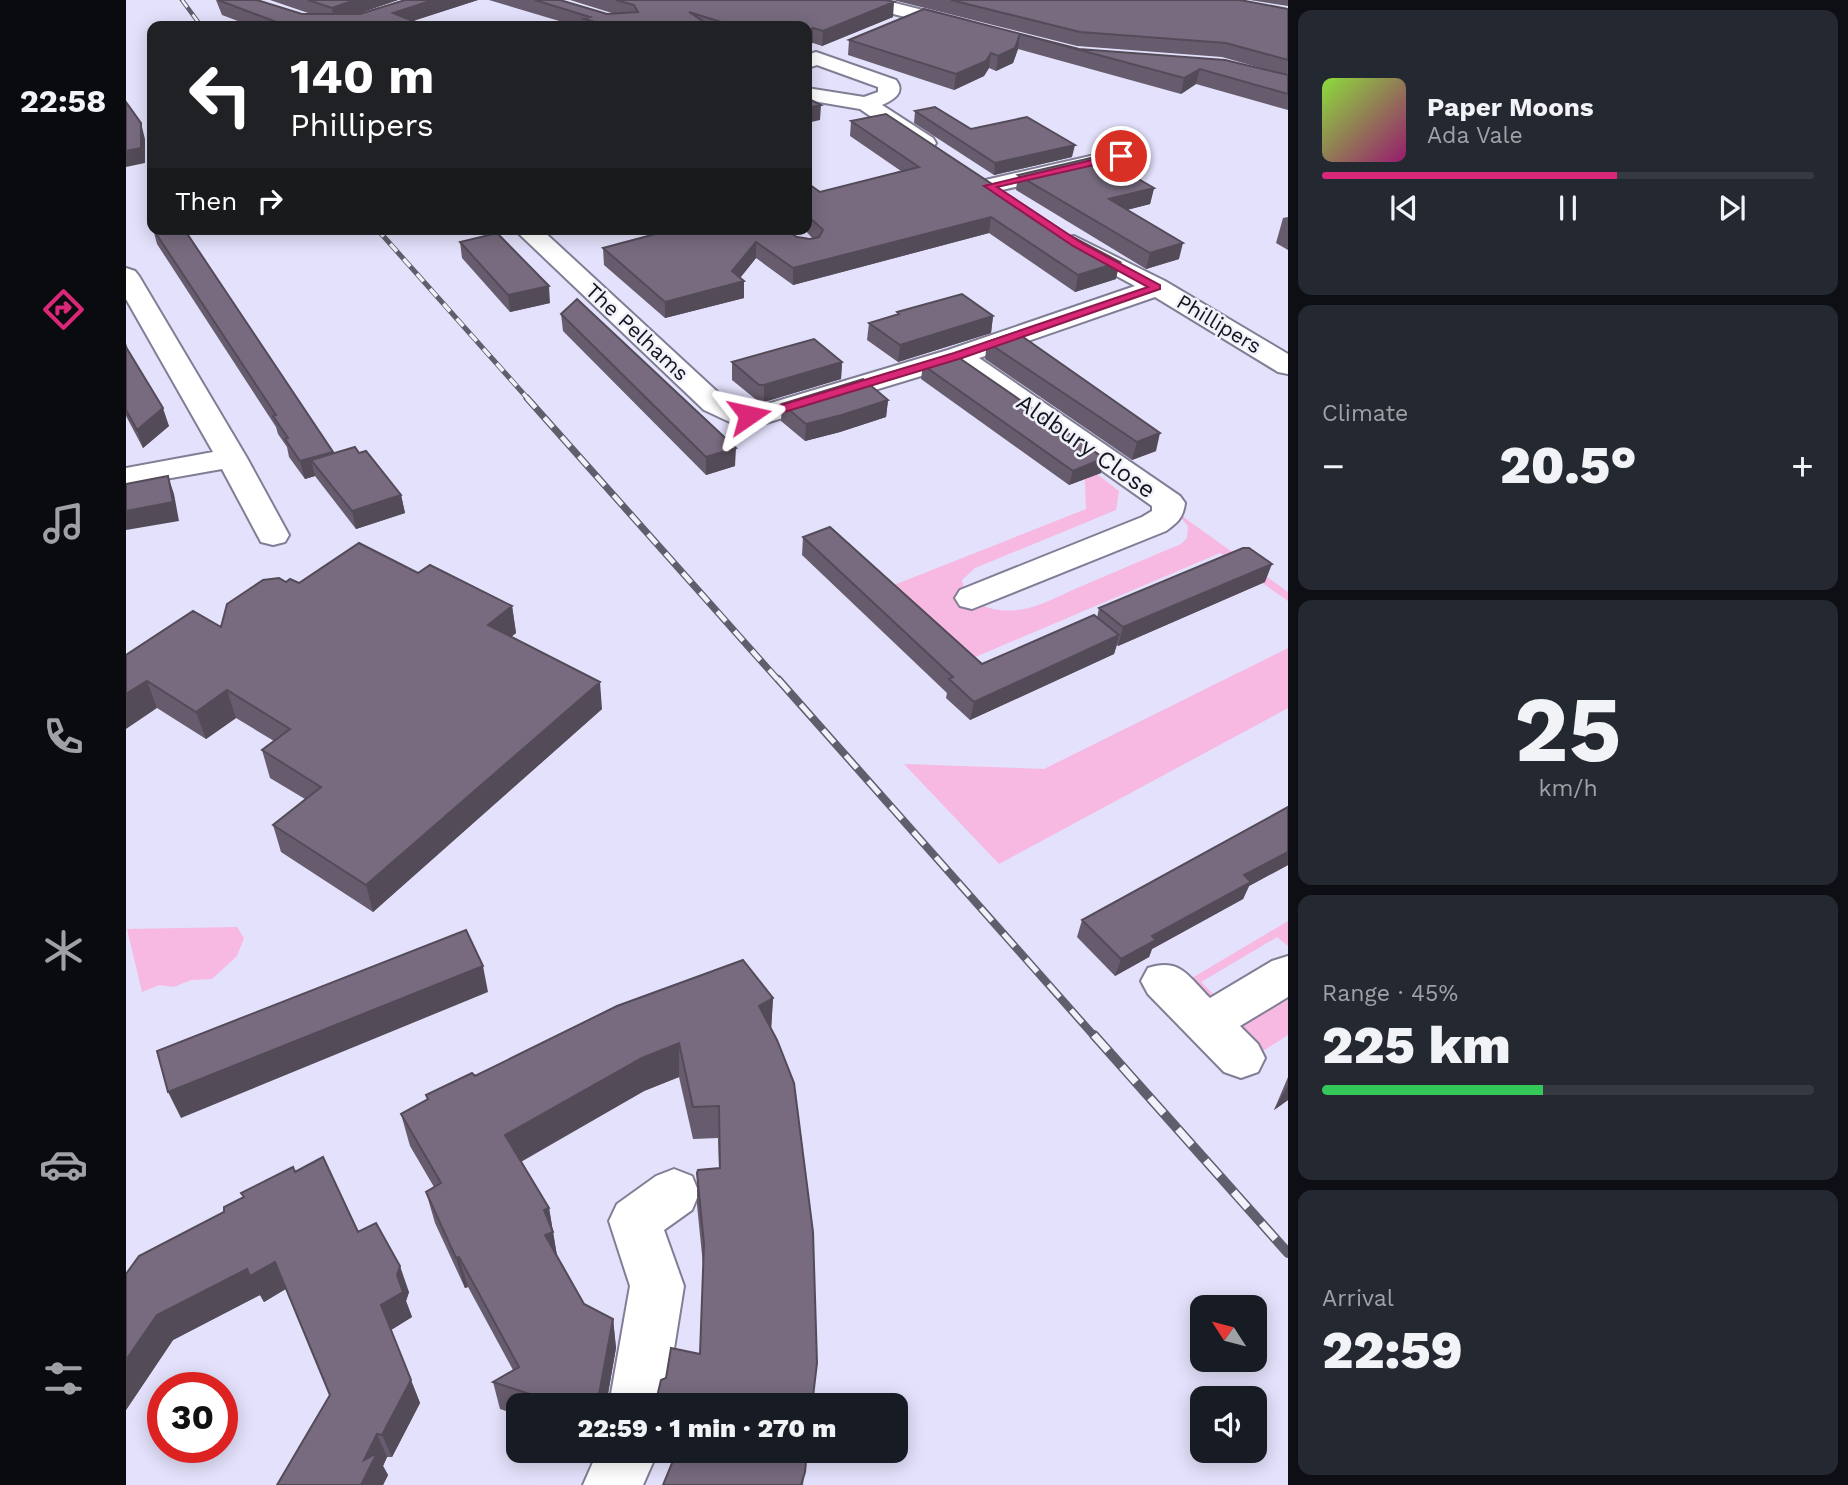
<!DOCTYPE html>
<html lang="en">
<head>
<meta charset="utf-8">
<style>
	:root { --surface:#171b24; --page:#242831; --text:#f1f3f6; --muted:#9ea1a6; --line:#363941; --accent:#db2777 }
	body { margin:0; font-family:"Work Sans",sans-serif; background:var(--page); color:var(--text); height:100vh; display:flex; flex-direction:column; font-size:26px; white-space:nowrap }
	* { box-sizing:border-box; margin:0 }
	p { font-size:23px; color:var(--muted) }
	.icon { flex:none; width:38px; height:38px; fill:none; stroke:currentColor; stroke-width:2; stroke-linecap:round; stroke-linejoin:round }
	.map { position:relative; flex:1; overflow:hidden }
	.panel { display:flex; flex-direction:column; gap:10px; padding:10px; background:#0d0f14; width:560px }
	.panel>* { flex:none }
	.top-card { position:absolute; left:21px; top:21px; width:665px; height:214px; border-radius:14px; box-shadow:0 4px 18px #0003; background:#202124; color:#fff; overflow:hidden }
	.needle { width:46px; rotate:306deg }
	.buttons { position:absolute; left:1064px; top:1295px; display:grid; gap:14px }
	.buttons a { display:grid; place-items:center; width:77px; height:77px; border-radius:14px; background:var(--surface); box-shadow:0 4px 18px #0003; font-size:35px }
	.speed { position:absolute; left:21px; top:1372px; display:flex; gap:14px; font-size:35px; font-weight:700; text-align:center }
	.speed>* { display:grid; place-content:center; width:91px; height:91px; border-radius:50%; background:var(--surface); box-shadow:0 4px 18px #0003; line-height:1 }
	.speed .limit { border:10px solid #d22; background:#fff; color:#111 }
	.pin { position:absolute; display:grid; place-items:center; width:60px; height:60px; color:#fff; margin:-30px; border:4px solid #fff; border-radius:50%; box-shadow:0 2px 7px #0007 }
	.me { position:absolute; width:77px; margin:-38px; rotate:79deg; stroke-linejoin:round; filter:drop-shadow(0 0 5px #0008) }
	.turn { display:flex; align-items:center; gap:24px; height:147px; padding:0 28px; font-size:32px }
	.turn .icon { width:91px; height:91px; stroke-width:2.5 }
	.turn b { display:block; font-size:49px; line-height:60px }
	.then { display:flex; align-items:center; height:66px; padding:0 28px; background:#0003; gap:14px; font-size:26px }
	.big { font-size:52px; font-weight:800; line-height:1.1 }
	.panel .widget { flex:1; display:flex; flex-direction:column; justify-content:center; gap:10px; min-width:0; padding:0 24px; border-radius:14px; background:var(--page) }
	.panel .dial { align-items:center; gap:0 }
	.dial b { font-size:91px; line-height:1 }
	.song { display:flex; align-items:center; gap:21px }
	.cover { width:84px; height:84px; border-radius:10px; background:linear-gradient(135deg,hsl(90 70% 55%),hsl(320 70% 35%)) }
	.played { height:7px; border-radius:4px; background:linear-gradient(90deg,var(--accent) 60%,var(--line) 60%) }
	.keys { display:flex; justify-content:space-around; direction:ltr }
	.heat { display:flex; justify-content:space-between; align-items:center; font-size:38px; direction:ltr }
	.charge { height:10px; border-radius:5px; background:linear-gradient(90deg,#34c759 45%,var(--line) 0) }
	.trip { position:absolute; left:380px; top:1393px; width:402px; height:70px; border-radius:14px; background:var(--surface); box-shadow:0 4px 18px #0003; font-weight:800; line-height:70px; text-align:center }
	main { display:flex; flex:1; min-height:0 }
	.dock { display:flex; flex-direction:column; width:126px; justify-content:space-around; align-items:center; background:#090b0e; color:var(--muted) }
	.dock .icon { width:49px; height:49px }
	.dock .current { color:var(--accent) }
	.dock b { font-size:32px; color:var(--text) }
	.map>svg:first-child { display:block }
	.green { fill:#f7b8e1 }
	.lines { fill:none; stroke-linecap:round; stroke-linejoin:round }
	.street-casing { stroke:#807e95; stroke-width:4 }
	.street { fill:#fff; fill-rule:evenodd }
	.rail-far4-casing { stroke:#5f5e6d; stroke-width:4.5 }
	.rail-far3-casing { stroke:#5f5e6d; stroke-width:5 }
	.rail-far2-casing { stroke:#5f5e6d; stroke-width:7 }
	.rail-far1-casing { stroke:#5f5e6d; stroke-width:8 }
	.rail-casing { stroke:#5f5e6d; stroke-width:10 }
	.rail-far4 { stroke:#f1f1fb; stroke-width:2.5; stroke-dasharray:9; stroke-linecap:butt }
	.rail-far3 { stroke:#f1f1fb; stroke-width:3.5; stroke-dasharray:10; stroke-linecap:butt }
	.rail-far2 { stroke:#f1f1fb; stroke-width:4.5; stroke-dasharray:13; stroke-linecap:butt }
	.rail-far1 { stroke:#f1f1fb; stroke-width:5; stroke-dasharray:17; stroke-linecap:butt }
	.rail { stroke:#f1f1fb; stroke-width:7; stroke-dasharray:21; stroke-linecap:butt }
	.wall { fill:#675c6d }
	.shaded-wall { fill:#544b59 }
	.building { fill:#786b7f; stroke:#544b59; stroke-width:2 }
	.route { fill:#db2777; stroke:#8e194d; stroke-width:2 }
	.labels { text-anchor:middle; stroke-width:5; stroke-linejoin:round; paint-order:stroke }
	.far-street-label { font-size:21px; fill:#15151d; stroke:#f1f1fb }
	.street-label { font-size:24px; fill:#15151d; stroke:#f1f1fb }
</style>
</head>
<body>
<main>
<nav class="dock">
<b>22:58</b>
<svg class="icon current" aria-label="directions" viewBox="0 0 24 24"><path d="M12 3l9 9-9 9-9-9zM9 14v-3h6M13 9l2 2-2 2"/></svg>
<svg class="icon" aria-label="music" viewBox="0 0 24 24"><path d="M9 18V5l10-2v13"/><circle cx="6" cy="18" r="3"/><circle cx="16" cy="16" r="3"/></svg>
<svg class="icon" aria-label="phone" viewBox="0 0 24 24"><path d="M5 4h4l2 5-3 2q2 4 5 5l2-3 5 2v4C11 20 4 13 5 4z"/></svg>
<svg class="icon" aria-label="climate" viewBox="0 0 24 24"><path d="M12 3v18M4 7l16 10M4 17L20 7"/></svg>
<svg class="icon" aria-label="car" viewBox="0 0 24 24"><path d="M5 17H2v-5l4-1 3-4h7l3 4 3 1v5h-3M9 17h6M6 11h13"/><circle cx="7" cy="17" r="2"/><circle cx="17" cy="17" r="2"/></svg>
<svg class="icon" aria-label="filters" viewBox="0 0 24 24"><path d="M4 7h16M4 17h16"/><circle cx="9" cy="7" r="2"/><circle cx="15" cy="17" r="2"/></svg>
</nav>
<div class="map">
<svg width="1162" height="1485" viewBox="0 0 1162 1485">
	<rect width="100%" height="100%" fill="#e3e1fb"/>
	<path class="green" d="M971,474L993,491L990,510L849,568L836,580C840,608 876,614 898,609C915,606 933,596 949,589C984,574 1019,559 1055,544L1061,538L1062,526L1049,511L1162,592V601L1094,553L847,658L768,585L960,509L959,479Z
		M1162,648V708L873,864L778,764L918,769Z
		M1162,921V946L1151,937L1075,982L1092,999L1085,1004L1061,981Z
		M111,927L118,938L111,956L86,979L65,980L48,987L33,985L16,992L1,929Z
		M1162,996V1035L1132,1054L1108,1029Z"/>
	<g class="lines">
		<defs>
			<path id="street" d="M726,0H757L844,22L846,26L837,32L729,4Z
				M690,52L770,80C780,93 767,100 756,105L807,138L810,143L807,148H791L734,109L681,100V88L738,97L752,92V87L691,65L681,68V55Z
				M995,149L1003,151L1006,156L1003,161L863,193L855,191L851,186L855,181Z
				M388,229H415L598,398L612,405H638L822,350L1009,286L939,248L936,243L939,238L948,236L1039,281L1162,354V374L1152,372L1029,297L853,358L1054,496L1059,503C1057,518 1052,522 1040,531L846,609L834,606L829,598L834,590L1016,517L1026,511V506L828,366L640,423H606L578,410Z
				M0,268L9,271L13,276L121,458L163,535L159,542L147,545L135,542L96,469L0,486V468L87,452L0,299Z
				M1162,956V997L1114,1026L1132,1044L1139,1058L1132,1072L1115,1078L1098,1072L1022,994L1015,981L1022,968C1054,957 1063,977 1084,998L1146,961Z
				M548,1169L566,1176L573,1193L566,1210L538,1230L558,1286L539,1405H483L504,1286L483,1221L491,1204L530,1176Z
				M472,1451H532L517,1485H457Z"/>
		</defs>
		<use href="#street" class="street-casing"/>
		<use href="#street" class="street"/>
		<defs>
			<path id="rail-far4" d="M56,0L75,26"/>
			<path id="rail-far3" d="M251,229L403,400"/>
			<path id="rail-far2" d="M401,398L653,681"/>
			<path id="rail-far1" d="M652,679L969,1037"/>
			<path id="rail" d="M968,1035L1162,1253"/>
		</defs>
		<use href="#rail-far4" class="rail-far4-casing"/>
		<use href="#rail-far3" class="rail-far3-casing"/>
		<use href="#rail-far2" class="rail-far2-casing"/>
		<use href="#rail-far1" class="rail-far1-casing"/>
		<use href="#rail" class="rail-casing"/>
		<use href="#rail-far4" class="rail-far4"/>
		<use href="#rail-far3" class="rail-far3"/>
		<use href="#rail-far2" class="rail-far2"/>
		<use href="#rail-far1" class="rail-far1"/>
		<use href="#rail" class="rail"/>
	</g>
	<path class="wall" d="M90,0H131L176,14H185L144,0H272L231,14L279,0H352L287,21L301,26H125L96,15Z
		M363,0H434L481,14H489L444,0H759L767,17L696,46L687,43L681,26H450Z
		M767,0H1114L1162,9V110L1070,84L1055,94L892,49L887,63L870,71L863,68L858,76L828,90L722,55L723,40L798,9L953,49L1138,69L1096,57L951,46Z
		M1124,0H1162V6Z
		M789,111L845,129L946,157L868,175L788,123Z
		M725,121L990,279L949,292L863,233L667,285L630,258L614,278L618,298L539,318L478,265L477,248L671,237L684,239H687L678,229H681V183L694,192L775,171L724,136Z
		M892,175L1028,188L1024,204L1001,210L1053,259L1020,269L890,190Z
		M1162,217V250L1150,243L1157,218Z
		M27,229L208,453H233L275,495L279,513L230,529L189,476L179,479L163,457L161,447L152,434L150,427L31,244Z
		M334,242L424,303L384,312L336,258Z
		M771,312L867,316L865,333L772,362L741,340L743,323L771,315Z
		M435,314L609,466L580,475L437,331Z
		M861,342L1030,451L1006,460L859,359Z
		M0,343L2,351L43,426L17,448L0,416Z
		M606,362H716L715,379L638,402H633L606,380Z
		M797,365L975,473L943,485L795,379Z
		M762,400L760,417L714,432L679,441L655,421L656,404Z
		M677,537L856,664L971,618L973,608L1139,582L992,646L991,645L988,654L844,720L820,698L821,693L676,555Z
		M292,573L386,606L390,633L385,637L476,709L247,912L155,852L147,825L179,799L144,778L136,750L148,741L110,718L80,739L31,708L0,655L95,627L160,582L173,583Z
		M1162,807V865L1123,886L1117,899L1026,949L1023,957L989,976L951,937L956,920Z
		M647,998L645,1028L691,1363L540,1378L574,1354L577,1265L571,1205V1173L593,1168L592,1138L567,1139L553,1077L518,1091L395,1162L423,1208L431,1256L458,1304L487,1319L490,1348L480,1405H392V1415L374,1409L367,1382L387,1370L342,1287L339,1288L309,1223L300,1192L308,1187L284,1146L275,1114L301,1099L300,1095L349,1076Z
		M1162,1077V1100L1148,1110Z
		M169,1172L232,1232L283,1292L280,1301L286,1317L265,1330L294,1403L266,1457H261L257,1466L262,1475L257,1485H151L204,1395L160,1289L138,1302L134,1295L47,1340L0,1410V1274L98,1212L117,1197L115,1193Z
		M534,1451H681L677,1485H537L546,1461L534,1453Z"/>
	<path class="shaded-wall" d="M229,0H272L208,22L206,8Z
		M307,0H352L271,26L267,13Z
		M768,2L767,17L696,46L697,31Z
		M687,28V43L681,46V31Z
		M894,34L892,49L887,63L870,71L872,56Z
		M865,53L863,68L858,76L828,90L830,74Z
		M1074,69L1070,84L1055,94L1058,78Z
		M695,105L694,120L681,123V108Z
		M15,123L19,139V163L0,167V151Z
		M949,145L946,157L868,175L869,163Z
		M1028,188L1024,204L980,215L983,199Z
		M865,217L863,233L667,285V268Z
		M630,242V258L610,283L618,281V298L539,318V302L606,271Z
		M1057,243L1053,259L1020,269L1024,253Z
		M994,262L990,279L949,292L952,275Z
		M423,286L424,303L384,312L382,295Z
		M867,316L865,333L772,362L774,345Z
		M716,362L715,379L638,402V385Z
		M762,400L760,417L714,432L679,441L680,424Z
		M37,408L43,426L17,448L11,430Z
		M1034,433L1030,451L1006,460L1011,442Z
		M610,448L609,466L580,475V457Z
		M207,452L211,469L185,460L189,476L179,479L174,461Z
		M978,458L975,473L943,485L947,471Z
		M42,476L48,494L53,521L0,530V511Z
		M275,495L279,513L230,529L226,511Z
		M1146,564L1139,582L992,646L997,627Z
		M386,606L390,633L366,652L362,625Z
		M993,635L988,654L844,720L848,702Z
		M21,681L31,708L0,729V694Z
		M474,682L476,709L247,912L240,885Z
		M101,690L110,718L80,739L70,712Z
		M1162,852V865L1123,886L1117,899L1026,949L1023,957L989,976L995,959L1026,936L1118,875Z
		M357,966L362,992L55,1118L42,1092Z
		M647,998L645,1032L633,1006Z
		M553,1043V1077L518,1091L385,1167L379,1135L516,1058Z
		M1162,1085V1100L1148,1110Z
		M423,1208L432,1262L419,1235L418,1210Z
		M333,1257L342,1287L339,1288L330,1258Z
		M149,1262L161,1288L138,1302L134,1295L47,1340L0,1410V1360L31,1315L121,1269Z
		M274,1266L283,1292L280,1301L286,1317L265,1330L255,1305Z
		M487,1319L490,1348L480,1405H471Z
		M285,1380L294,1403L266,1457L256,1435Z
		M251,1434L261,1457L257,1466L262,1475L257,1485H235L238,1460Z"/>
	<path class="building" d="M92,0H131L176,14H234L279,0H307L267,13L300,26H161Z
		M182,0H229L206,8Z
		M409,0H434L481,14L512,12L508,5L490,0H759L768,2L697,31L687,28L681,31V26H608L563,12L584,26H483L458,19L464,17Z
		M825,0H1114L1162,9V60L1100,43L954,32Z
		M798,9L953,49L1099,60L1162,75V94L1074,69L1058,78L894,34L889,48L872,56L865,53L860,61L830,74L723,40Z
		M681,98L695,105L681,108Z
		M0,102L15,123V148L0,151Z
		M809,107L845,129L901,117L949,145L869,163L789,111Z
		M760,114L943,235L994,262L952,275L865,217L667,268L630,242L606,271L618,281L539,302L477,248L548,229H658L671,237L684,239L693,237L697,230L681,215V183L694,192L793,167L725,121Z
		M973,156L1028,188L983,199L1057,243L1024,253L892,175Z
		M27,229H58L207,452L174,461L159,439L162,438L147,416L150,415Z
		M371,233L423,286L382,295L334,242Z
		M836,294L867,316L774,345L743,323L773,314L771,312Z
		M451,299L610,448L580,457L435,314Z
		M890,332L1034,433L1011,442L861,342Z
		M688,339L716,362L638,385H633L606,362Z
		M0,347L37,408L11,430L0,410Z
		M829,355L978,458L947,471L797,365Z
		M737,379L762,400L716,415L680,424L656,404Z
		M229,447L233,453L240,451L275,495L226,511L185,460Z
		M42,476L47,502L0,511V484Z
		M704,527L856,664L968,615L993,635L848,702L823,679L827,677L677,537Z
		M233,543L292,573L304,565L386,606L362,625L474,682L240,885L147,825L195,787L136,750L164,729L101,690L70,712L21,681L0,694V655L67,611L95,627L101,604L137,580L153,578L160,582L164,579L173,583Z
		M1117,548H1123L1146,564L997,627L973,608Z
		M1162,807V852L1118,875L1125,882L1026,936L1030,940L995,959L956,920Z
		M340,930L357,966L42,1092L31,1051Z
		M617,960L647,998L633,1006L651,1040L668,1083L687,1232L691,1363L686,1405H529L535,1380L540,1378L545,1348L574,1354L578,1244L571,1173L572,1170L594,1168L593,1106L567,1107L553,1043L516,1058L379,1135L423,1208L418,1210L427,1232L419,1235L458,1304L487,1319L471,1405H458L445,1402L444,1405H424L417,1404L416,1398L367,1382L393,1367L333,1257L330,1258L300,1192L315,1183L275,1114L302,1099L300,1095L346,1073L349,1076L491,1006Z
		M197,1157L232,1232L250,1223L274,1266L271,1275L277,1292L255,1305L285,1380L256,1435L251,1434L238,1460L251,1453L235,1485H151L204,1395L149,1262L124,1276L121,1269L31,1315L0,1360V1274L13,1256L98,1212V1207L118,1197L115,1193L167,1167L169,1172Z
		M551,1451H681L679,1472L675,1485H537Z"/>
	<path class="route" d="M995,153L1000,156L999,158L871,187L954,242L1034,285V289L836,358L645,416L618,418V413L639,410L828,353L1022,287L947,246L858,186Z"/>
	<g class="labels">
		<g class="far-street-label">
			<text transform="translate(1093 324) rotate(31)" y="7">Phillipers</text>
			<text transform="translate(511 332) rotate(43)" y="7">The Pelhams</text>
		</g>
		<g class="street-label">
			<text transform="translate(960 446) rotate(35)" y="8">Aldbury Close</text>
		</g>
	</g>
</svg>
<div class="buttons">
<a><svg class="needle" viewBox="-14 -14 28 28"><path d="M0-13l5 13h-10z" fill="#e53935"/><path d="M0 13l5-13h-10z" fill="#9ea1a6"/></svg></a>
<a><svg class="icon" aria-label="sound" viewBox="0 0 24 24"><path d="M4 9h4l5-4v14l-5-4H4zM17 9q2 3 0 6"/></svg></a>
</div>
<div class="speed"><div class="limit">30</div></div>
<div class="pin" style="left:995px;top:156px;background:#d93025"><svg class="icon" aria-label="arrive" viewBox="0 0 24 24"><path d="M6 21V4h12l-3 4 3 4H6"/></svg></div>
<svg class="me" style="left:623px;top:415px" viewBox="-20 -20 40 40"><path d="M0-17L14 15 0 8-14 15z" fill="#db2777" stroke="#fff" stroke-width="4"/></svg>
<div class="trip">22:59 · 1 min · 270 m</div>
<div class="top-card">
<div class="turn"><svg class="icon" aria-label="left" viewBox="0 0 24 24"><path d="M17 20v-9H6M10 6l-5 5 5 5"/></svg><div><b>140 m</b>Phillipers</div></div>
<div class="then">Then<svg class="icon" aria-label="right" viewBox="0 0 24 24"><path d="M7 20v-9h11M14 6l5 5-5 5"/></svg></div>
</div>
</div>
<section class="panel">
<div class="widget">
<div class="song"><i class="cover"></i><div><b>Paper Moons</b><p>Ada Vale</p></div></div>
<div class="played"></div>
<div class="keys"><svg class="icon" aria-label="previous" viewBox="0 0 24 24"><path d="M18 5L8 12l10 7zM5 5v14"/></svg><svg class="icon" aria-label="pause" viewBox="0 0 24 24"><path d="M8 5v14M16 5v14"/></svg><svg class="icon" aria-label="next" viewBox="0 0 24 24"><path d="M6 5l10 7-10 7zM19 5v14"/></svg></div>
</div>
<div class="widget"><p>Climate</p>
<div class="heat"><a>−</a><b class="big">20.5°</b><a>+</a></div>
</div>
<div class="widget dial"><b>25</b><p>km/h</p></div>
<div class="widget"><p>Range · 45%</p><b class="big">225 km</b><div class="charge"></div></div>
<div class="widget"><p>Arrival</p><b class="big">22:59</b></div>
</section>
</main>
</body>
</html>
